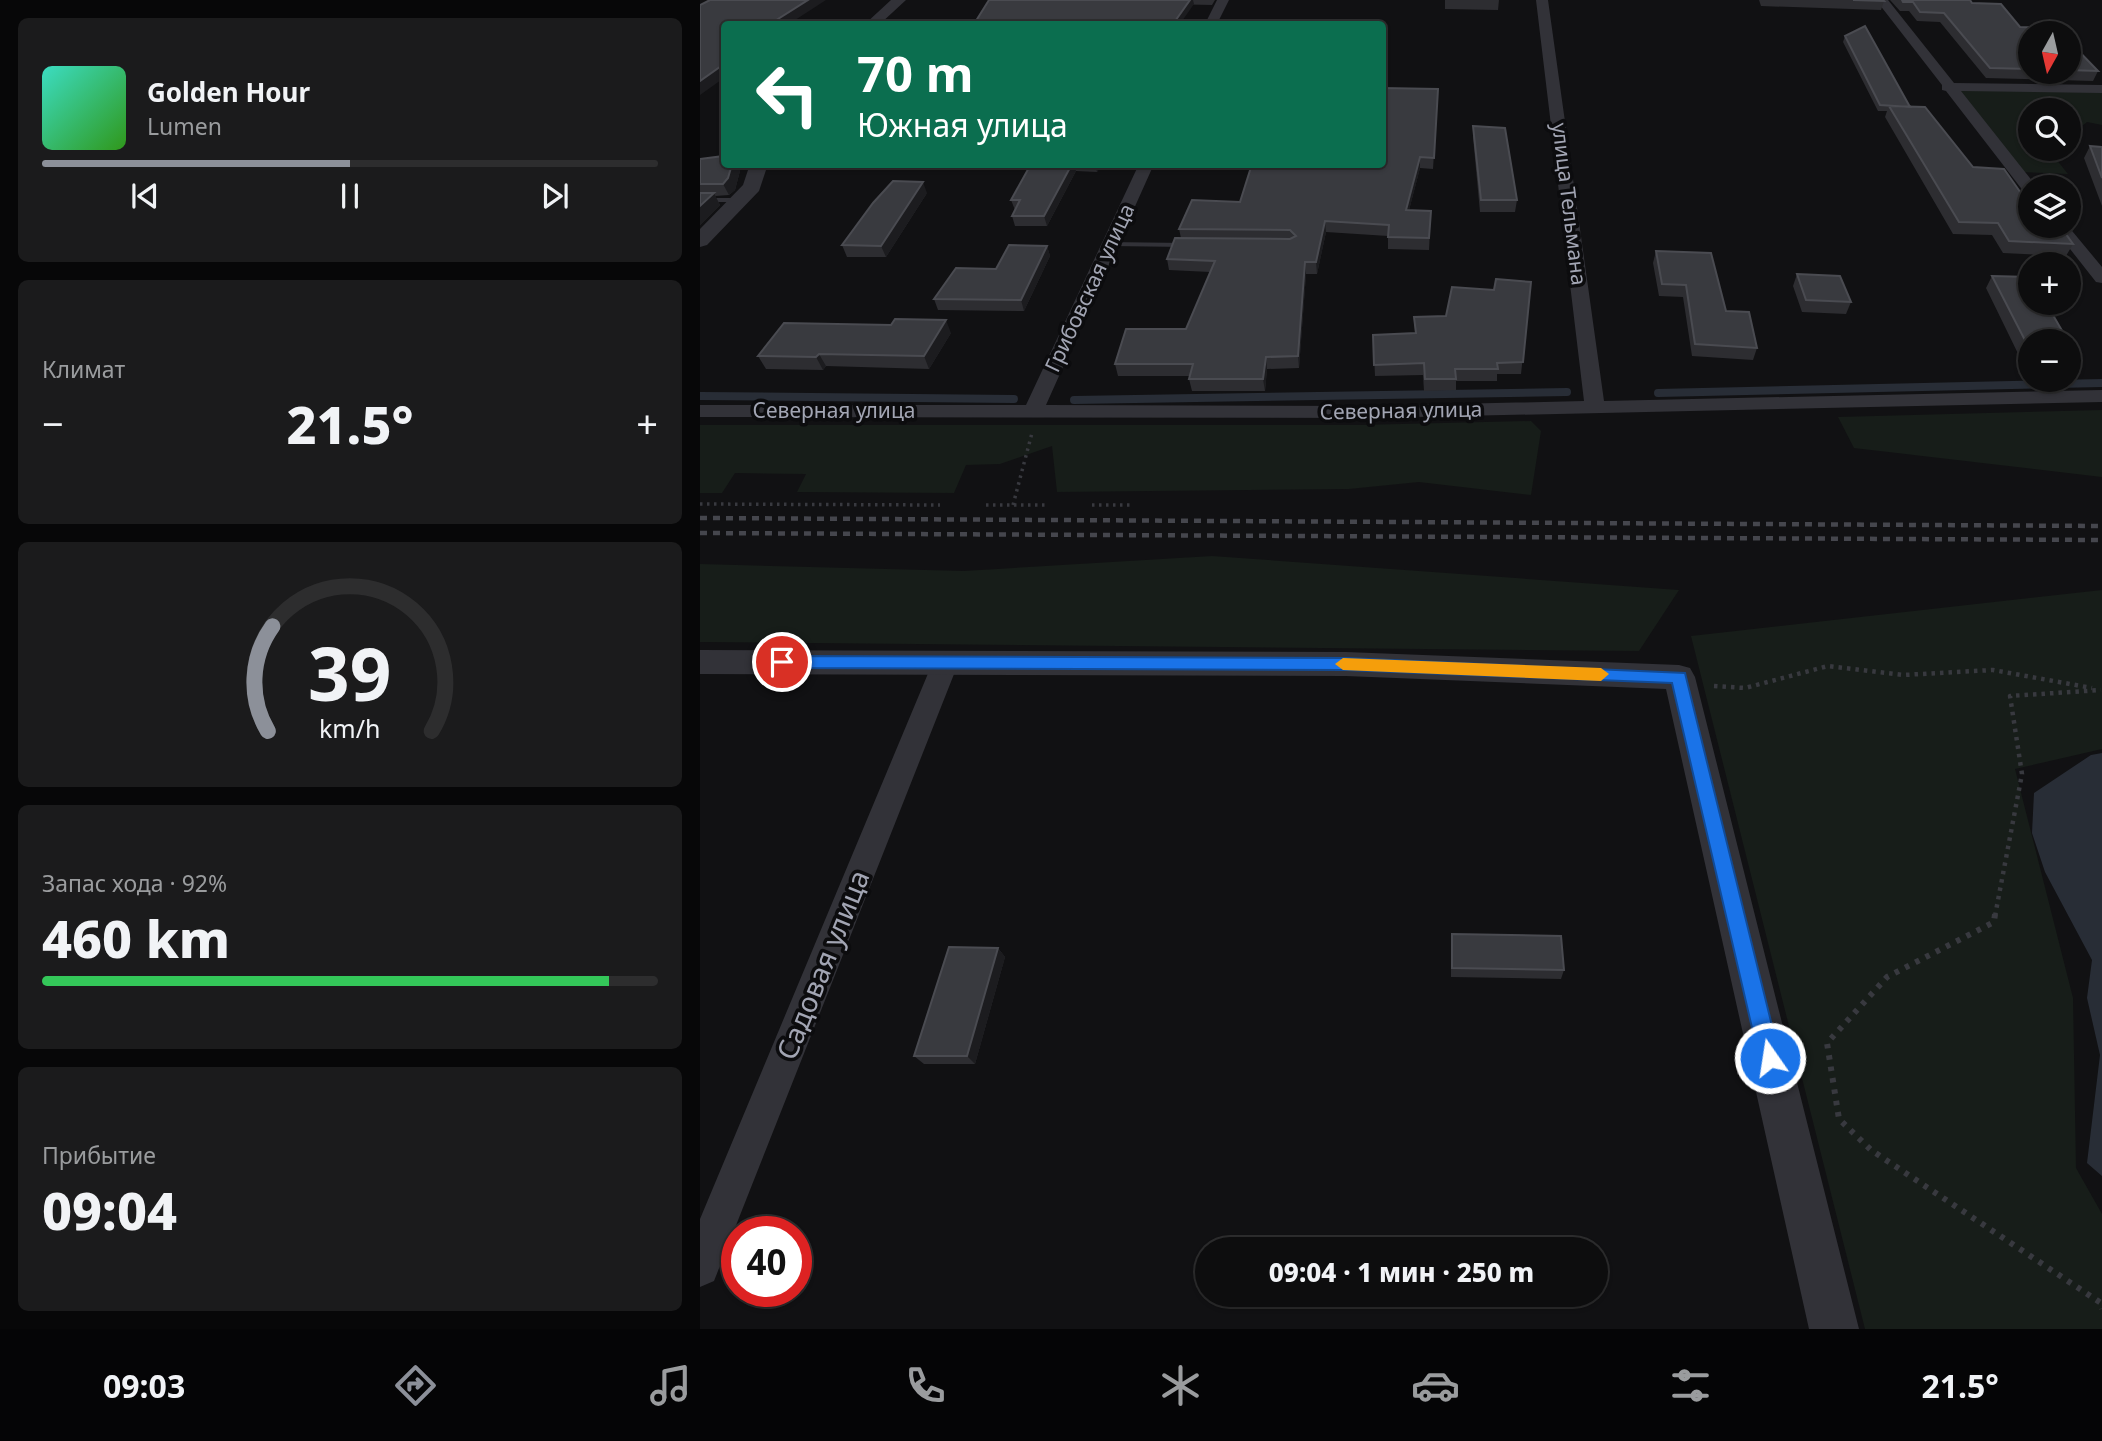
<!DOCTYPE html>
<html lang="ru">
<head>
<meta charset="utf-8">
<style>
	:root { --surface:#0d0d0e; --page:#1b1b1c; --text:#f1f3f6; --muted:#9a9c9e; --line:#2d2d2e; --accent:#8c9099 }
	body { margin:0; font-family:"Noto Sans",sans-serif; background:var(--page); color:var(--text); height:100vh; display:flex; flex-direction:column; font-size:26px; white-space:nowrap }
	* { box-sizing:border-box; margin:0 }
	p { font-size:23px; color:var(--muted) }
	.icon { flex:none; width:38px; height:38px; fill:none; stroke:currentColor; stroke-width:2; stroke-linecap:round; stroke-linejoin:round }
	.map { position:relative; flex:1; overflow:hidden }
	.sheet { display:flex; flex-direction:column; gap:18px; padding:18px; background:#070708; width:700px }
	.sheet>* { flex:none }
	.banner { position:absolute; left:21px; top:21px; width:665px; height:147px; border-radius:7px; box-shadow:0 2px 5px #0004,0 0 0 2px var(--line); background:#0b6e4f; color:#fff; overflow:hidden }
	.needle { width:46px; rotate:188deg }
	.buttons { position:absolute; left:1318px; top:21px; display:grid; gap:14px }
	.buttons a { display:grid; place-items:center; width:63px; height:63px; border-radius:50%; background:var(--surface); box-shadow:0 2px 5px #0004,0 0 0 2px var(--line); font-size:35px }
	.speed { position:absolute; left:21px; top:1216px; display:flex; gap:14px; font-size:35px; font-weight:700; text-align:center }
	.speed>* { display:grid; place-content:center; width:91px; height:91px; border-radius:50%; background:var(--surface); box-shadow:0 2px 5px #0004,0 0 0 2px var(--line); line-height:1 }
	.speed .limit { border:10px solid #d22; background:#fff; color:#111 }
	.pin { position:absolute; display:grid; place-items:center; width:60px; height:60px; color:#fff; margin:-30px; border:4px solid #fff; border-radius:50%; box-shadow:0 2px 7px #0007 }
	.me { position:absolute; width:77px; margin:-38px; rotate:347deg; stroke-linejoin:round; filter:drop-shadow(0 0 5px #0008) }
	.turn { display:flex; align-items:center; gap:24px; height:147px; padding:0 21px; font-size:32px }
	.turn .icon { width:91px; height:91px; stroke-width:2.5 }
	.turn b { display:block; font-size:49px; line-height:60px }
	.big { font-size:52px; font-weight:800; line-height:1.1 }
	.sheet .widget { flex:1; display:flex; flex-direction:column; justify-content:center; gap:10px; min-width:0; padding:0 24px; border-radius:10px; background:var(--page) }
	.sheet .dial { align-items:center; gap:0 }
	.dial svg { height:182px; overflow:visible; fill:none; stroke:var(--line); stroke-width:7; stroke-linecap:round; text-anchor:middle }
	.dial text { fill:var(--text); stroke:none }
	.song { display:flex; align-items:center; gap:21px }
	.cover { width:84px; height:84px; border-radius:10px; background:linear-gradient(135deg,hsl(170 70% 55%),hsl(110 70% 35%)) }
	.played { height:7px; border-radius:4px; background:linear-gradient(90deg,var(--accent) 50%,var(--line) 50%) }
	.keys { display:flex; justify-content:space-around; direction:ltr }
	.heat { display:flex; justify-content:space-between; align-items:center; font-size:38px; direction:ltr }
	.charge { height:10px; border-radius:5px; background:linear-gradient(90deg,#34c759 92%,var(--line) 0) }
	.trip { position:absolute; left:495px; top:1237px; width:413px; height:70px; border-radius:35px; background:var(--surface); box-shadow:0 2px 5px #0004,0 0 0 2px var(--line); font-weight:800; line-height:70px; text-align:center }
	.tab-bar { display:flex; height:112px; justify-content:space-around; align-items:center; background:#050506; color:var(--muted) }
	.tab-bar .icon { width:49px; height:49px }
	.tab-bar .selected { color:var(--accent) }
	.tab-bar b { font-size:32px; color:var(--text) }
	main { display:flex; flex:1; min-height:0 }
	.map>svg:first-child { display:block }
	.green { fill:#171d19 }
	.water { fill:#282d36 }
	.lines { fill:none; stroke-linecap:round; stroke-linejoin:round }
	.stream { stroke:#282d36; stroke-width:8 }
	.path-far2 { stroke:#38393f; stroke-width:3.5; stroke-dasharray:2.5 4.5; stroke-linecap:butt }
	.path-far1 { stroke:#38393f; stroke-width:4.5; stroke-dasharray:3.5 5; stroke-linecap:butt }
	.path { stroke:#38393f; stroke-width:6; stroke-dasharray:4.5 7; stroke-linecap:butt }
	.service { fill:#323238; fill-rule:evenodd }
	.minor { fill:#323238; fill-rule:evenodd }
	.tertiary { fill:#323238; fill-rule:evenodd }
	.rail { stroke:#45464d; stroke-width:4.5; stroke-dasharray:7 6; stroke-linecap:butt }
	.wall { fill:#2d2d31 }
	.shaded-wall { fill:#1c1c1f }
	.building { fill:#393a3f; stroke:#4a4b51; stroke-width:2 }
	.route { fill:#1a73e8; stroke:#114b97; stroke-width:2 }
	.slow { fill:#f59e0b }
	.labels { text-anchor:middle; stroke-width:7; stroke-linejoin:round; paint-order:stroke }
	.far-street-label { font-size:21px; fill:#a2a5b3; stroke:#0c0c0e }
	.near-street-label { font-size:28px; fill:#a2a5b3; stroke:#0c0c0e }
</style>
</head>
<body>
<main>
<section class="sheet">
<div class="widget">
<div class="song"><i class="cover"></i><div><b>Golden Hour</b><p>Lumen</p></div></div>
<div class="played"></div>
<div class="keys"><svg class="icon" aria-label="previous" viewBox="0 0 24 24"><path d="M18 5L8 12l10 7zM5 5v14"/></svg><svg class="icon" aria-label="pause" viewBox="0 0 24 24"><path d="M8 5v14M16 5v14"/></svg><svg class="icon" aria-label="next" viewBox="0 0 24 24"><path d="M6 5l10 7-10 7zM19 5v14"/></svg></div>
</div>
<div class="widget"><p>Климат</p>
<div class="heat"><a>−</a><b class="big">21.5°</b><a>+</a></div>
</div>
<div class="widget dial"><svg viewBox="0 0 100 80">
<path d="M14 69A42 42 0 1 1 86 69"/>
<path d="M14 69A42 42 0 0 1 16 23" stroke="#8c9099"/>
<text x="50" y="56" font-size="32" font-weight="700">39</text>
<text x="50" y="72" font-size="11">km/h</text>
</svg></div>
<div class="widget"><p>Запас хода · 92%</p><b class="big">460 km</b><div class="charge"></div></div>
<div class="widget"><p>Прибытие</p><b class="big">09:04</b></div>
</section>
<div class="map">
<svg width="1402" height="1329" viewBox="0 0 1402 1329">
	<rect width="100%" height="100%" fill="#111113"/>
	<path class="green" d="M1251,89L1402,92V125L1387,122L1369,136L1368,110H1330V149H1348L1368,174L1319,172Z
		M1402,410V477L1154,448L1138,417Z
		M831,421L841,431L831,495L719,482L649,489L357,492L352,446L300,464L266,465L254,493L97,492L106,474L35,473L22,493H0V425H660Z
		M512,556L979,590L939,651L0,642V564L264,571Z
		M1402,590V749L1315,769L1373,998L1376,1168L1402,1214V1329H1165L991,636Z"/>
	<path class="water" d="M1402,753V1176L1387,1163L1400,1055L1387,998L1392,960L1345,872L1332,833L1334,793L1391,755Z"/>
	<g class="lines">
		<path class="stream" d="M958,393L1402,383
			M0,396L314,399
			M374,400L867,392"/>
		<path class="path-far2" d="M0,504L240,505
			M286,505H345
			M313,505L332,433
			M392,505H433"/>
		<path class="path-far1" d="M1014,686L1045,688L1128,666L1203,675L1293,670L1392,688
			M1295,916L1322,774L1310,696L1401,690"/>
		<path class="path" d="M1295,914L1294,922L1187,977L1127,1043L1139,1119L1171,1150L1401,1303L1402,1309"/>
		<path class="service" d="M0,198H39L43,200L39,202H0Z
			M407,242L487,243L491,245L487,247L410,246L406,244Z"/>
		<path class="minor" d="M517,0H529L517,24H505Z
			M836,0H848L904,401L1402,390V402L670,418L0,417V405H326L439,164H454L346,405L670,406L884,401Z
			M1176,0H1188L1254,83L1402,85V93L1261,91L1337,187H1330V194L1324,192L1246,91L1242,90V85Z
			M1352,226H1368L1402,267V283L1396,282Z
			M245,654L254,657L258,664L14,1281L0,1287V1219L232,664L236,657Z"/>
		<path class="tertiary" d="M191,0H206L180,24H165Z
			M50,164H68L59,191L7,245L0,247V229L43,185Z
			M0,650L646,652L979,665L990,668L995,677L1159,1329H1109L966,689L646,676L0,674Z"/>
		<path class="rail" d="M0,518L1402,526
			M0,533L1402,540"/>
	</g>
	<path class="wall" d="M289,0H515L512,5Z
		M745,0H799L798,10L745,9Z
		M1059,0H1183L1184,1L1181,10L1061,6Z
		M1190,0H1270L1272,3L1320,27L1330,33V72H1368V40L1398,71L1393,81L1286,78L1240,22L1217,21L1209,11H1200Z
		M1145,36L1210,107L1273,167L1330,226L1373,244L1366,256L1303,253L1292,235L1253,234L1185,117L1187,111H1178L1143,42Z
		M738,89L733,169L720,168L709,210L731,211L729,250L688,249V236L626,232L617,274H606L599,368L567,369L565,391H492L489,379L490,376H418L415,364L486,329L510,272L469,270L467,259L481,238L479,229L540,202L682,164Z
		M773,126L817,200L815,212H780L773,137Z
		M1390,146L1402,147V206L1384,158Z
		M0,159L41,167L35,190L29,195L15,196L20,205L0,225Z
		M331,164H402L397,172L376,171L347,226H315L312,216L315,210L311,200Z
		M227,193L186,257H147L142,245Z
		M347,246L350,256L324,311L238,310L234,299L296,269Z
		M956,251L1026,311L1057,348L1053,360L992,356L983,297L959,296L953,263Z
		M1097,274L1151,302L1146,314L1102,312L1093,286Z
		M1292,276L1330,341V372H1327L1286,288Z
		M831,282L821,374H797V381H756V390L724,391L723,375L675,376L673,335L715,333L714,317L746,316L794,290Z
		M251,333L229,369L126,366L123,370L66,369L58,356Z
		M1368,343L1380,363L1372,375H1368Z
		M752,934L864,970L861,979L751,977V944Z
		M298,948L305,957L275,1064H224L214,1056Z"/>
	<path class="shaded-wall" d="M108,0H126L89,24H70Z
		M490,0H493L494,4L480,24H473Z
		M24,64V78L0,95V81Z
		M720,157V168L706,222V210Z
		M32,164H40L41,167L35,190L29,195L23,184Z
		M372,164H374L376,171L347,226L344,216Z
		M395,164H402L397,172Z
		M223,182L227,193L186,257L181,246Z
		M14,193L20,205L0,225V206Z
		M625,221L626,232L617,274L616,262Z
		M347,246L350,256L324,311L321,300Z
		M605,262L606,274L599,368L598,356Z
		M246,320L251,333L229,369L224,356Z
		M119,354L126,366L123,370L116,357Z
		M566,357L567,369L565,391L563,379Z
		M298,948L305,957L275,1064L267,1056Z"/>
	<path class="building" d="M10,0H108L70,24H24V64L0,81V5Z
		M289,0H490L473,24H274Z
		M1153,0H1183L1184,1Z
		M1202,0H1270L1272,3L1301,4L1320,27L1357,28L1362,33H1330V69L1290,68L1244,13L1220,12L1213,2H1203Z
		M639,20V24H583V21Z
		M1165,26L1210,107L1180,105L1145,36Z
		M1368,40L1398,71L1368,70Z
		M682,88L738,89L734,158L720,157L706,210L731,211L729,238L688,237L689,225L625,221L616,262H605L598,356L566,357L563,379H489L493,364H415L426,329H486L515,261L467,259L475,238L590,239L596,236L590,230L479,229L492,200L540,202L552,164H682Z
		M1189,106L1225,107L1273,167L1304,169L1330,206V226H1360L1373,244L1309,241L1298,223L1259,222Z
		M773,126L805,128L817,200H781Z
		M1390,146L1402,147V178Z
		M24,156V164H32L28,178L23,184H0V159Z
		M331,164H372L344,216H312L320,200H311Z
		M193,181L223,182L181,246L142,245L173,203Z
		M0,193H14L0,206Z
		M309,245L347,246L321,300L234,299L256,268L296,269Z
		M956,251L1011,253L1026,311L1049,312L1057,348L995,344L986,285L962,284Z
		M1097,274L1140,276L1151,302L1106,300Z
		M1292,276L1330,277V303H1346L1368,341H1330V350Z
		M796,279L831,282L823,362L797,363L798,369H755L756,379H725L724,363L674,365L673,335L716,333L714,317L746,316L752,287L794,290Z
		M195,319L246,320L224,356L119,354L116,357L58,356L84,323L191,325Z
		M1368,343L1380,363L1368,362Z
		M752,934L861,936L864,970L752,968Z
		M249,947L298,948L267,1056H214Z"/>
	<path class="route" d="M82,656L646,658L985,673L1080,1058L1077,1065L1070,1068L1062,1065L1059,1058L972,683L646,670L82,668L74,662Z"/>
	<path class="slow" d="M643,658L901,668L909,674L901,681L643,670L635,664Z"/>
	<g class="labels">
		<g class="far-street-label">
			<text transform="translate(869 204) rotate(83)" y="7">улица Тельмана</text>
			<text transform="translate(390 288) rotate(-65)" y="7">Грибовская улица</text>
			<text x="134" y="418">Северная улица</text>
			<text transform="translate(701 411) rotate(-1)" y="7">Северная улица</text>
		</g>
		<g class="near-street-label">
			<text transform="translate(123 965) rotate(-68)" y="10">Садовая улица</text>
		</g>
	</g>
</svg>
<div class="buttons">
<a><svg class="needle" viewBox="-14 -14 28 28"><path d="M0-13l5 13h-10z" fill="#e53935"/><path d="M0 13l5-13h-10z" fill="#9a9c9e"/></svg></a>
<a><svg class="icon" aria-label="search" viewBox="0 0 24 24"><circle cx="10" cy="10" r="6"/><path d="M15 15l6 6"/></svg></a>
<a><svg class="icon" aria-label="layers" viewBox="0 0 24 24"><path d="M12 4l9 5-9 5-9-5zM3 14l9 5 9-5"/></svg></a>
<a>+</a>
<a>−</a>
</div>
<div class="speed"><div class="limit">40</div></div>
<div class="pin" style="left:82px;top:662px;background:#d93025"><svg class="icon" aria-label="arrive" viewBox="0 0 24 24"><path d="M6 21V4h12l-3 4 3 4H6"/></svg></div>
<svg class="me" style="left:1070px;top:1058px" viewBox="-20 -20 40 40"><circle r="17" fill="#1a73e8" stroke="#fff" stroke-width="3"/><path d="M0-11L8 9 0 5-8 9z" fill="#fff"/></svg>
<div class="trip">09:04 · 1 мин · 250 m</div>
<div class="banner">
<div class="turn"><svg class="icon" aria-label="left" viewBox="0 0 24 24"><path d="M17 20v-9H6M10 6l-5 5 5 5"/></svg><div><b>70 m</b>Южная улица</div></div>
</div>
</div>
</main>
<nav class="tab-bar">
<b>09:03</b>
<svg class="icon selected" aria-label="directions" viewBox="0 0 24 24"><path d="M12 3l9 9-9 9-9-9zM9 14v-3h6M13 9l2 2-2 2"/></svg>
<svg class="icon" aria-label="music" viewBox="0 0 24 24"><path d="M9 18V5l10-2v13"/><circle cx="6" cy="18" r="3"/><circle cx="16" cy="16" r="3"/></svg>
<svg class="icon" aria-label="phone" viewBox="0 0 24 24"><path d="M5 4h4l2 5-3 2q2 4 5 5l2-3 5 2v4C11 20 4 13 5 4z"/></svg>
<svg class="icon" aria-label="climate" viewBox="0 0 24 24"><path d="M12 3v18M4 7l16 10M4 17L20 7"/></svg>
<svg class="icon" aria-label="car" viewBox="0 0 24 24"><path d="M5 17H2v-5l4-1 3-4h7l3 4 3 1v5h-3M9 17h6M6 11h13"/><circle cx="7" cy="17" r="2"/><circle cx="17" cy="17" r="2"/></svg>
<svg class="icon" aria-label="filters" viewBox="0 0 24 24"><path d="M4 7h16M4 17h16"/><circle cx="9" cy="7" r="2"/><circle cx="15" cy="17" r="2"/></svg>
<b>21.5°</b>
</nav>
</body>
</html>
